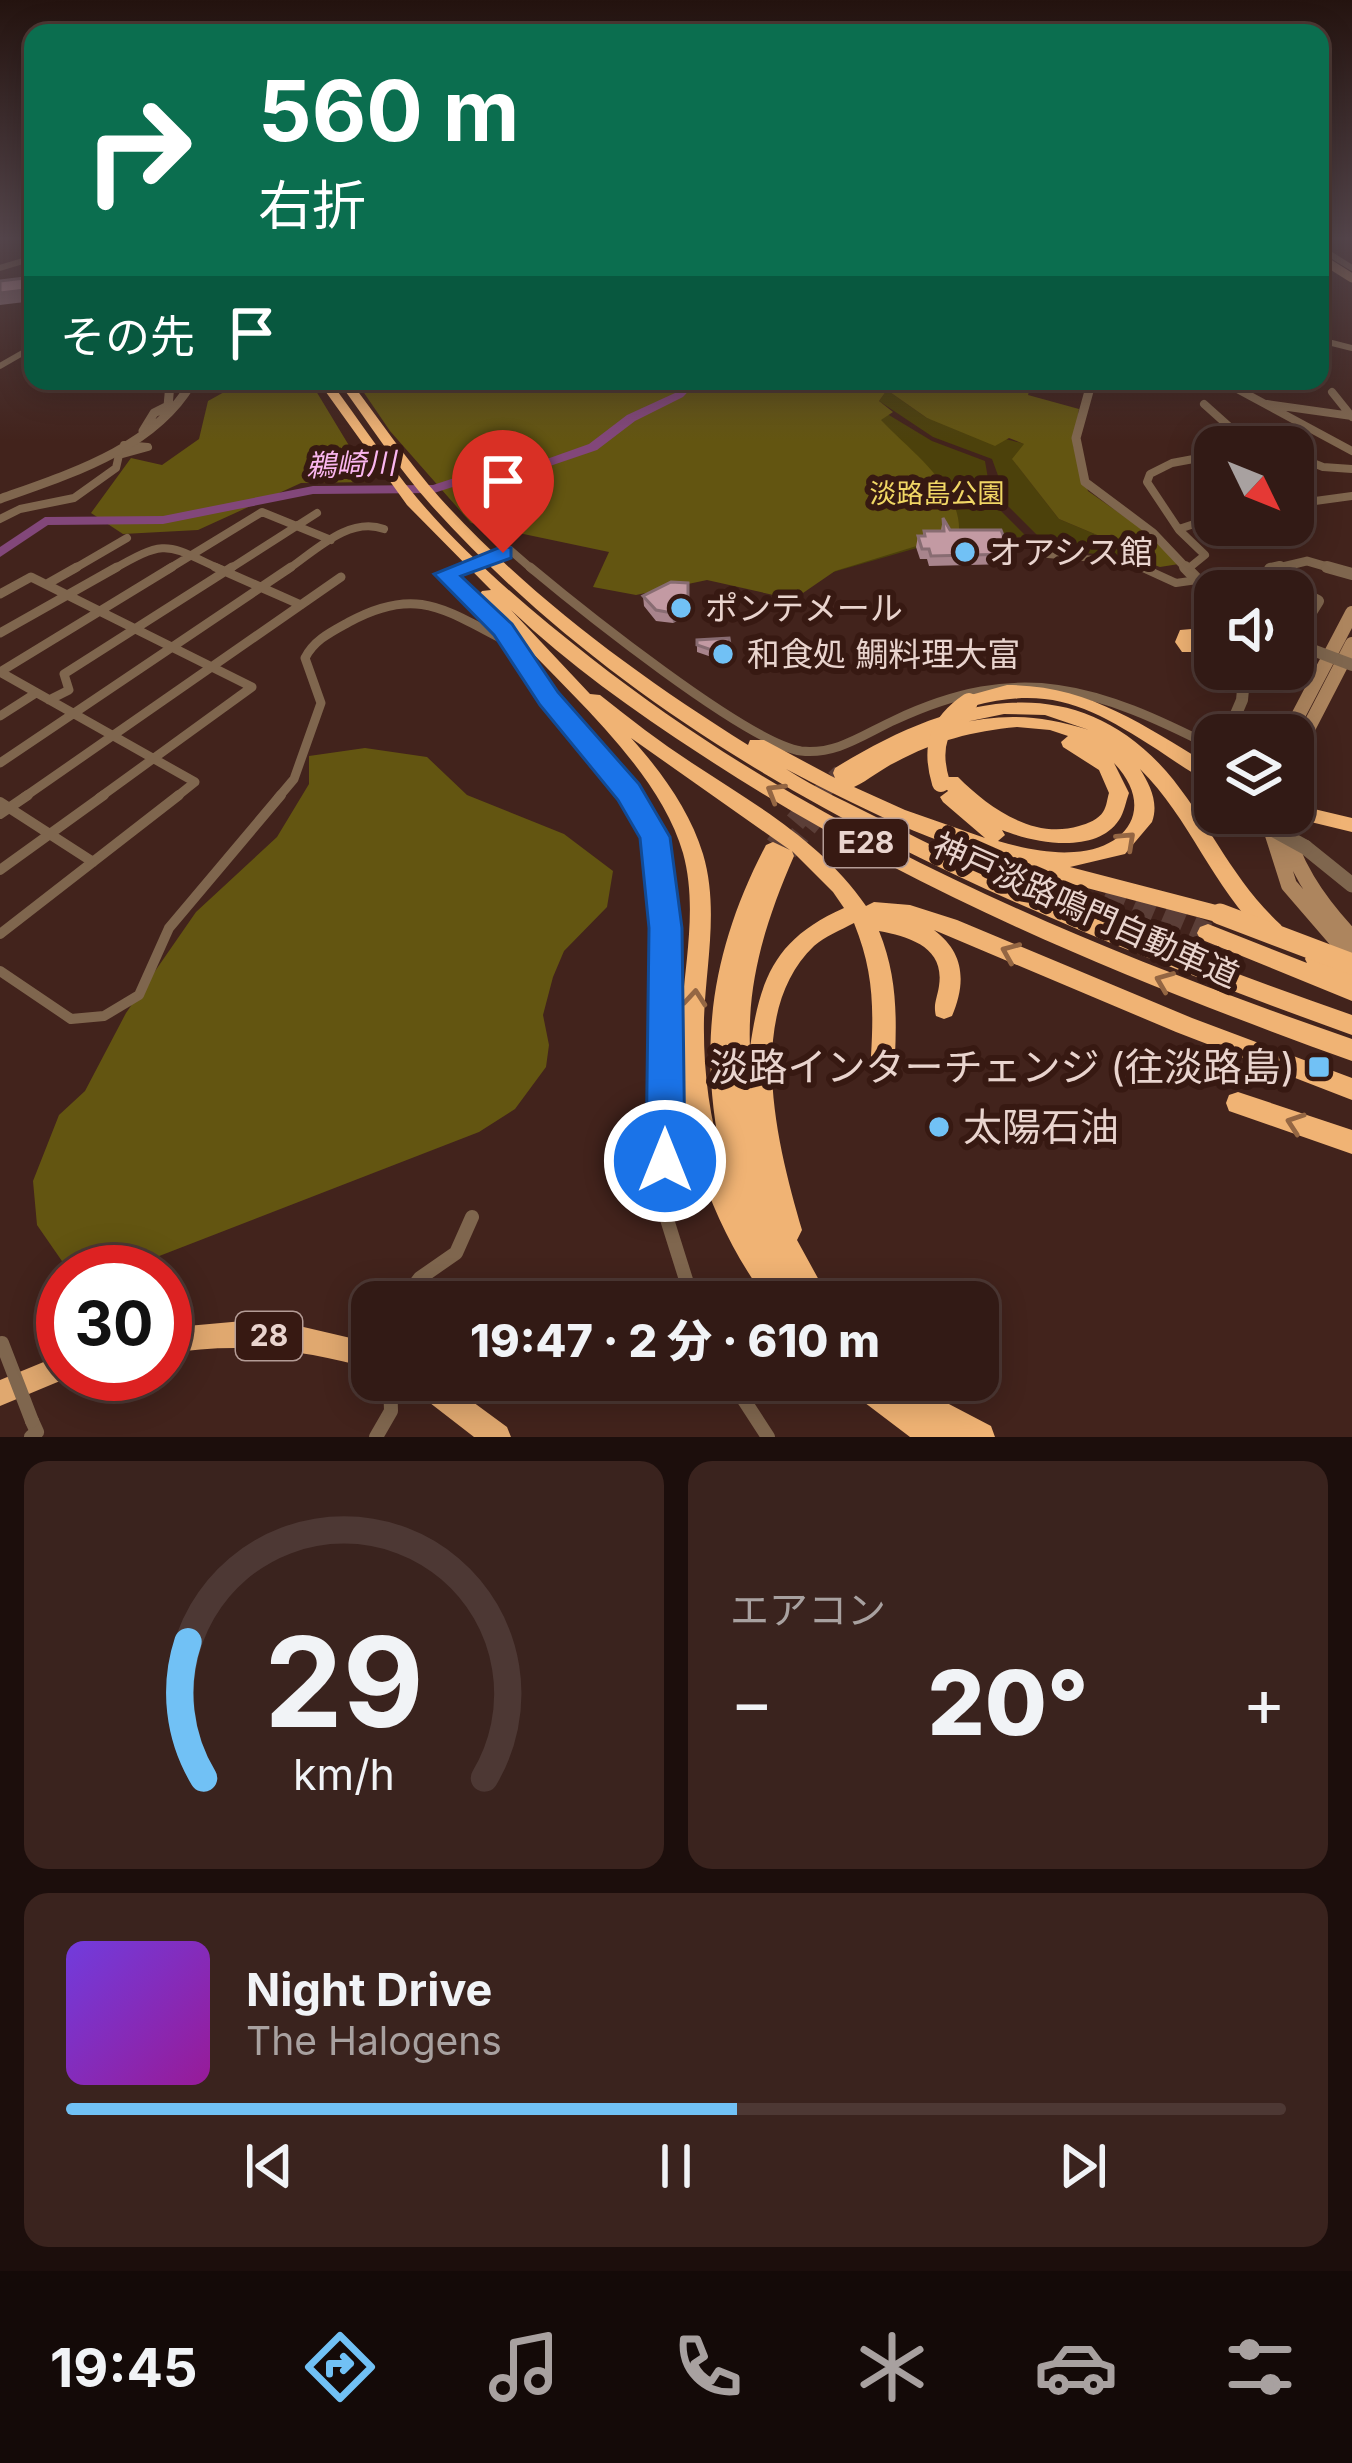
<!DOCTYPE html>
<html lang="ja">
<head>
<meta charset="utf-8">
<style>
	:root { --surface:#321a15; --page:#3a231e; --text:#f1f3f6; --muted:#a8a1a0; --line:#4d3834; --accent:#71c1f5 }
	body { margin:0; font-family:Inter,"Noto Sans JP",sans-serif; background:var(--page); color:var(--text); height:100vh; display:flex; flex-direction:column; font-size:45px; white-space:nowrap }
	* { box-sizing:border-box; margin:0 }
	p { font-size:39px; color:var(--muted) }
	.icon { flex:none; width:66px; height:66px; fill:none; stroke:currentColor; stroke-width:2; stroke-linecap:round; stroke-linejoin:round }
	.map { position:relative; height:1437px; overflow:hidden }
	.side { display:flex; flex-direction:column; gap:24px; padding:24px; background:#1c0e0c; flex:1 }
	.side>* { flex:none }
	.top-card { position:absolute; left:24px; top:24px; width:1305px; height:366px; border-radius:24px; box-shadow:0 6px 30px #0003,0 0 0 3px var(--line); background:#0b6e4f; color:#fff; overflow:hidden }
	.needle { width:78px; rotate:133deg }
	.tools { position:absolute; left:1194px; top:426px; display:grid; gap:24px }
	.tools a { display:grid; place-items:center; width:120px; height:120px; border-radius:24px; background:var(--surface); box-shadow:0 6px 30px #0003,0 0 0 3px var(--line); font-size:60px }
	.speed { position:absolute; left:36px; top:1245px; display:flex; gap:24px; font-size:60px; font-weight:700; text-align:center }
	.speed>* { display:grid; place-content:center; width:156px; height:156px; border-radius:50%; background:var(--surface); box-shadow:0 6px 30px #0003,0 0 0 3px var(--line); line-height:1 }
	.speed .limit { border:18px solid #d22; background:#fff; color:#111 }
	.pin { position:absolute; display:grid; place-items:center; width:102px; height:102px; color:#fff; margin:-123px -51px; border-radius:50% 50% 50% 0; rotate:-45deg; box-shadow:0 0 12px #0007 }
	.pin .icon { rotate:45deg }
	.me { position:absolute; width:132px; margin:-66px; rotate:0deg; stroke-linejoin:round; filter:drop-shadow(0 0 9px #0008) }
	.turn { display:flex; align-items:center; gap:42px; height:252px; padding:0 36px; font-size:54px }
	.turn .icon { width:156px; height:156px; stroke-width:2.5 }
	.turn b { display:block; font-size:84px; line-height:102px }
	.then { display:flex; align-items:center; height:114px; padding:0 36px; background:#0003; gap:24px; font-size:45px }
	.big { font-size:90px; font-weight:800; line-height:1.1 }
	.side .widget { flex:1; display:flex; flex-direction:column; justify-content:center; gap:18px; min-width:0; padding:0 42px; border-radius:24px; background:var(--page) }
	.side .dial { align-items:center; gap:0 }
	.dial svg { height:312px; overflow:visible; fill:none; stroke:var(--line); stroke-width:7; stroke-linecap:round; text-anchor:middle }
	.dial text { fill:var(--text); stroke:none }
	.song { display:flex; align-items:center; gap:36px }
	.cover { width:144px; height:144px; border-radius:18px; background:linear-gradient(135deg,hsl(260 70% 55%),hsl(300 70% 35%)) }
	.played { height:12px; border-radius:6px; background:linear-gradient(90deg,var(--accent) 55%,var(--line) 55%) }
	.keys { display:flex; justify-content:space-around; direction:ltr }
	.heat { display:flex; justify-content:space-between; align-items:center; font-size:66px; direction:ltr }
	.side .tiles { flex:1; display:grid; gap:24px; grid-template-columns:1fr 1fr }
	.widget:last-child { grid-column:span 2 }
	.trip { position:absolute; left:351px; top:1281px; width:648px; height:120px; border-radius:24px; background:var(--surface); box-shadow:0 6px 30px #0003,0 0 0 3px var(--line); font-weight:800; line-height:120px; text-align:center }
	.tabs { display:flex; height:192px; justify-content:space-around; align-items:center; background:#140a08; color:var(--muted) }
	.tabs .icon { width:84px; height:84px }
	.tabs .on { color:var(--accent) }
	.tabs b { font-size:54px; color:var(--text) }
	.map>svg:first-child { display:block }
	.green { fill:#4c410b }
	.forest { fill:#635511 }
	.lines { fill:none; stroke-linecap:round; stroke-linejoin:round }
	.river { fill:#82477a; fill-rule:evenodd }
	.motorway-tunnel-far1 { stroke:#5b3e37; stroke-width:18; stroke-dasharray:18 9; stroke-linecap:butt }
	.motorway-tunnel { stroke:#5b3e37; stroke-width:21; stroke-dasharray:21 10; stroke-linecap:butt }
	.pedestrian-far1 { stroke:#7f664e; stroke-width:6 }
	.pedestrian { stroke:#7f664e; stroke-width:8 }
	.minor-far4 { stroke:#7f664e; stroke-width:6 }
	.minor-far3 { stroke:#7f664e; stroke-width:8 }
	.minor-far2 { stroke:#7f664e; stroke-width:9 }
	.minor-far1 { stroke:#7f664e; stroke-width:10 }
	.minor { stroke:#7f664e; stroke-width:14 }
	.tertiary-far3 { stroke:#7f664e; stroke-width:8 }
	.tertiary-far2 { stroke:#7f664e; stroke-width:9 }
	.tertiary-far1 { stroke:#7f664e; stroke-width:12 }
	.tertiary { stroke:#7f664e; stroke-width:15 }
	.secondary-far2 { stroke:#ad855e; stroke-width:9 }
	.secondary-far1 { stroke:#ad855e; stroke-width:14 }
	.secondary { stroke:#ad855e; stroke-width:16 }
	.trunk { fill:#e0a86f; fill-rule:evenodd }
	.motorway { fill:#f0b374; fill-rule:evenodd }
	.minor-bridge-far2 { stroke:#7f664e; stroke-width:8 }
	.minor-bridge-far1 { stroke:#7f664e; stroke-width:9 }
	.minor-bridge { stroke:#7f664e; stroke-width:14 }
	.tertiary-bridge-far1 { stroke:#7f664e; stroke-width:12 }
	.tertiary-bridge { stroke:#7f664e; stroke-width:15 }
	.motorway-bridge-far1 { stroke:#f0b374; stroke-width:18 }
	.motorway-bridge { stroke:#f0b374; stroke-width:21 }
	.wall { fill:#a8848c }
	.shaded-wall { fill:#886c72 }
	.building { fill:#c39aa3; stroke:#886c72; stroke-width:3 }
	.oneway { stroke:#946643 }
	.route { fill:#1a73e8; stroke:#114b97; stroke-width:3 }
	.poi-dot { fill:#71c1f5; stroke:#371912; stroke-width:4.5 }
	.labels { text-anchor:middle; stroke-width:12; stroke-linejoin:round; paint-order:stroke }
	.far-park-label { font-size:27px; fill:#f1d765; stroke:#371912 }
	.far-water-label { font-size:30px; font-style:italic; fill:#fbb6f0; stroke:#371912 }
	.shield { fill:#371912; stroke:#b49c96; stroke-width:3 }
	.shield-label { font-size:30px; font-weight:bold; fill:#e9d4ce }
	.poi-label { font-size:33px; fill:#e9d4ce; stroke:#371912; text-anchor:start }
	.street-label { font-size:33px; fill:#e9d4ce; stroke:#371912 }
	.near-poi-label { font-size:39px; fill:#e9d4ce; stroke:#371912; text-anchor:end }
</style>
</head>
<body>
<div class="map">
<svg width="1352" height="1437" viewBox="0 0 1352 1437">
	<rect width="100%" height="100%" fill="#42231c"/>
	<path class="green" d="M887,390L927,418L1025,444L1013,460L1059,519L1126,547L1130,557L1052,550L999,497L1000,481L992,459L933,437L879,401Z
		M879,409L932,441L985,461L992,502L1027,537L948,539L823,575L880,437Z"/>
	<path class="forest" d="M244,381H310L371,482L301,483L198,530L123,534L91,513L131,458L162,465L199,439L208,401Z
		M356,381H1034L1042,387L1030,388L1028,395L1079,409L1073,445L1088,491L1145,531L1179,564L1160,567L1125,555L1121,545L1059,519L1012,459L1024,444L1009,438L995,446L927,418L887,390L879,401L893,412L881,420C910,451 962,487 959,533L835,571L803,593L778,596L707,580L636,595L593,587L609,552L471,523L390,431Z
		M365,748L427,757L467,795L564,834L613,871L607,907L564,951L553,977L543,1015L549,1045L546,1067L515,1109L479,1132L118,1272L64,1264L37,1225L33,1181L59,1115L85,1091L126,1013L196,912L277,837L309,784V756Z"/>
	<g class="lines">
		<path class="river" d="M686,381H698L683,397L635,421L597,450L550,466L490,475L434,493L313,494L163,524L48,525L0,557V547L45,517L163,516L313,486L433,485L488,467L544,460L589,444L627,415L675,393Z"/>
		<path class="motorway-tunnel-far1" d="M815,798L841,773"/>
		<path class="motorway-tunnel" d="M775,846L818,795
			M787,851L826,803
			M1107,890L1208,933"/>
		<path class="pedestrian-far1" d="M1048,555L1131,562L1148,570"/>
		<path class="pedestrian" d="M1141,567L1176,583L1197,580"/>
		<path class="minor-far4" d="M1320,248L1352,268
			M0,268L33,258
			M1320,340L1352,348
			M0,366L33,347
			M1210,381L1235,387"/>
		<path class="minor-far3" d="M1228,384L1352,451
			M1332,392L1352,417
			M1204,404L1252,447
			M1267,404L1352,416
			M1293,455L1323,467L1352,469
			M1293,504L1352,496
			M0,519L20,509L74,498L116,468L119,455L148,447L124,445
			M1179,529L1215,517
			M503,553L510,550L533,570
			M1189,568L1205,555L1179,530L1147,482L1150,474L1172,463L1215,455
			M72,570L127,538
			M112,570C168,538 165,544 222,570
			M167,570L262,512L331,540
			M228,570L317,513
			M287,570C315,551 349,516 384,529"/>
		<path class="minor-far2" d="M172,567L0,672L195,782L175,798
			M215,567L301,605
			M530,567C578,607 747,743 801,751C837,755 864,734 895,720C1021,661 1097,688 1215,748
			M454,571L446,574L503,629L549,699L631,798
			M47,584L77,567
			M0,594L31,577L252,687L99,798
			M0,633L117,567
			M49,700L69,690L64,674L232,567
			M0,716L36,693
			M0,763L291,567
			M23,798L341,577
			M278,798L294,779L321,703L305,658C314,640 331,632 349,622C417,585 445,610 508,642"/>
		<path class="minor-far1" d="M630,795L655,837L666,928L665,1083
			M0,802L93,862
			M0,814L28,795
			M0,870L104,795
			M0,934L179,795
			M0,971L71,1019L104,1016L139,995L169,928L281,795"/>
		<path class="minor" d="M665,1080V1213L693,1302
			M402,1302L420,1278L456,1253L472,1217
			M731,1380L768,1437
			M31,1437L37,1432L32,1421
			M376,1437L391,1411L390,1380"/>
		<path class="tertiary-far3" d="M169,387L170,381
			M189,387L193,381
			M1090,387L1092,381"/>
		<path class="tertiary-far2" d="M1091,384L1076,438L1085,482L1153,533L1188,570
			M143,431L154,413L168,406L170,384
			M0,499C67,475 153,449 191,384
			M1270,570L1307,561L1338,570"/>
		<path class="tertiary-far1" d="M1185,567L1215,598
			M1280,567L1270,569L1275,579L1318,601L1308,617L1293,626
			M1327,567L1352,574
			M1227,735L1242,700L1245,669
			M1213,767L1215,753"/>
		<path class="tertiary" d="M1305,847L1352,885"/>
		<path class="secondary-far2" d="M1320,258L1352,278"/>
		<path class="secondary-far1" d="M1288,735L1352,613
			M1293,758L1352,644"/>
		<path class="secondary" d="M1266,813L1289,885L1352,958
			M1281,813C1291,863 1317,901 1352,938"/>
		<path class="trunk" d="M243,1321L295,1325L372,1343V1369C303,1349 236,1342 165,1354V1328Z
			M63,1354V1374H73L72,1376L0,1406V1380Z
			M408,1380H443L507,1427L511,1437H474L412,1389Z"/>
		<path class="motorway" d="M318,381H330C359,420 386,461 417,498C466,556 531,611 591,658C817,835 1083,946 1352,1039V1061C1122,978 905,889 700,754C634,711 568,664 511,610L590,694L600,695C630,719 660,742 692,763C756,805 822,842 866,906L874,902L910,905L957,920L1192,1018L1352,1078V1100L1176,1032L934,930C965,953 966,983 952,1016L944,1019L936,1016C933,1004 937,999 939,986C945,947 910,937 879,931C896,973 897,1011 895,1056L891,1064L883,1067L875,1064L871,1056C874,1005 873,970 854,923C841,930 825,936 814,946C743,1014 778,1148 802,1230L797,1240L831,1302H802L796,1292L799,1302H768C706,1216 673,1116 682,1009C686,957 697,904 683,853C655,756 541,673 480,594L482,591L491,590L407,505ZM631,738L790,850L773,842L766,845C711,950 697,1047 723,1163C709,1115 703,1069 704,1018C706,964 719,908 703,854C690,811 661,771 631,738ZM792,851L833,892L844,908C776,938 760,977 750,1048C747,979 767,918 794,856Z
			M338,381H350C380,420 408,462 440,498C529,596 636,675 748,745L750,740H764L835,778L833,773L835,768C943,701 1069,661 1166,771C1209,821 1231,879 1281,925L1284,931L1281,937L1273,940L1265,937C1212,887 1190,818 1140,769C1150,785 1159,803 1152,822L1125,854L1070,867L1228,908L1231,914L1228,920L1220,923L1030,873L1028,864C949,854 857,806 786,769C817,789 851,804 884,821C1034,900 1193,959 1352,1015V1035C1018,914 674,775 431,505C397,467 368,422 338,381ZM1004,714L1045,715L1089,730C1038,714 1003,713 951,725ZM1017,727L1050,730L1068,736L1061,742L1063,747L1099,770L1109,793C1107,799 1107,806 1103,812C1099,819 1087,824 1079,826C1033,840 988,807 958,777H944L941,782L948,791L940,797L943,802L985,838L905,810L854,787C869,780 881,769 896,762C935,741 973,731 1017,727ZM1114,763C1156,807 1128,849 1074,852C1050,854 1022,848 998,841L1005,835L1002,830C1034,843 1096,855 1119,820C1124,813 1126,801 1129,793Z
			M1253,571L1281,576L1283,579L1275,584L1261,582V591H1245V576Z
			M1215,627V637L1193,639L1196,648L1194,652H1182L1175,642L1180,630Z
			M1007,685C1091,685 1145,727 1215,768V784C1195,776 1176,762 1158,750C1092,708 1052,685 973,706L964,700L967,696Z
			M1293,804L1352,818V832L1286,816L1284,813H1293Z
			M1208,924L1307,963L1305,959L1308,952L1316,950L1352,966V1001L1200,939L1197,933L1200,927Z
			M1238,1092L1352,1130V1154L1229,1111L1226,1103L1229,1095Z
			M843,1380H913L947,1403L991,1426L995,1437H910L848,1390Z"/>
		<path class="minor-bridge-far2" d="M457,570L503,553"/>
		<path class="minor-bridge-far1" d="M454,571L465,567"/>
		<path class="minor-bridge" d="M2,1343L32,1421"/>
		<path class="tertiary-bridge-far1" d="M1302,646L1352,665
			M1213,767L1215,777"/>
		<path class="tertiary-bridge" d="M1243,813L1305,847"/>
		<path class="motorway-bridge-far1" d="M941,783C930,747 938,723 969,702"/>
		<path class="motorway-bridge" d="M1220,914L1352,964"/>
	</g>
	<path class="wall" d="M943,518L950,530L1003,535L1017,547L1014,558H1010L1009,564L929,566L927,559H920L916,547L918,536H923L924,531H941Z
		M643,596L688,605V615L673,623L656,621L644,606Z
		M697,640L732,657V664L697,652Z"/>
	<path class="shaded-wall" d="M33,289V301L0,305V293Z
		M688,605V615L673,623L672,613Z"/>
	<path class="building" d="M33,277V289L0,293V281Z
		M943,518L950,530H1001L1003,535H1011L1017,547L1009,548L1011,554L931,556L929,549H922L918,536H925L924,531H944Z
		M671,582L688,583V605L672,613L656,610L643,596Z
		M729,638L732,657L697,645V640Z"/>
	<defs><path id="oneway-chevron" d="M-2-3.5L2.5 0L-2 3.5" fill="none" stroke-width="1.6" stroke-linecap="round" stroke-linejoin="round" transform="scale(3)"/></defs>
	<g class="oneway">
		<use href="#oneway-chevron" transform="translate(775 792) rotate(-149)"/>
		<use href="#oneway-chevron" transform="translate(1127 840) rotate(-43)"/>
		<use href="#oneway-chevron" transform="translate(1010 952) rotate(-157)"/>
		<use href="#oneway-chevron" transform="translate(1164 981) rotate(-158)"/>
		<use href="#oneway-chevron" transform="translate(695 998) rotate(-85)"/>
		<use href="#oneway-chevron" transform="translate(1295 1123) rotate(-161)"/>
	</g>
	<linearGradient id="sky" x2="0" y2="1"><stop stop-color="#24130f"/><stop offset="0.54" stop-color="#54454b"/><stop offset="1" stop-color="#54454b" stop-opacity="0"/></linearGradient>
	<rect width="1352" height="441" fill="url(#sky)"/>
	<path class="route" d="M503,546L511,548V558L461,576L512,624L558,692L639,784L670,837L682,928L685,1161L679,1174L665,1179L652,1174L646,1161L649,928L640,838L618,800L540,705L494,635L434,574Z"/>
	<g class="poi-dot">
		<circle cx="965" cy="552" r="12"/>
		<circle cx="681" cy="608" r="12"/>
		<circle cx="723" cy="654" r="12"/>
		<rect x="1307" y="1055" width="24" height="24" rx="6"/>
		<circle cx="939" cy="1127" r="12"/>
	</g>
	<g class="labels">
		<g class="far-park-label">
			<text x="937" y="503">淡路島公園</text>
		</g>
		<g class="far-water-label">
			<text transform="translate(351 465) rotate(-2)" y="10">鵜崎川</text>
		</g>
		<g class="shield">
			<rect x="824" y="819" width="84" height="48" rx="9"/>
			<rect x="236" y="1312" width="66" height="48" rx="9"/>
		</g>
		<g class="shield-label">
			<text x="866" y="853">E28</text>
			<text x="269" y="1346">28</text>
		</g>
		<g class="poi-label">
			<text x="989" y="564">オアシス館</text>
			<text x="705" y="620">ポンテメール</text>
			<text x="747" y="666">和食処 鯛料理大富</text>
		</g>
		<g class="street-label">
			<text transform="translate(1086 910) rotate(24)" y="12">神戸淡路鳴門自動車道</text>
		</g>
		<g class="near-poi-label">
			<text x="1295" y="1081">淡路インターチェンジ (往淡路島)</text>
			<text x="963" y="1141" text-anchor="start">太陽石油</text>
		</g>
	</g>
</svg>
<div class="tools">
<a><svg class="needle" viewBox="-14 -14 28 28"><path d="M0-13l5 13h-10z" fill="#e53935"/><path d="M0 13l5-13h-10z" fill="#a8a1a0"/></svg></a>
<a><svg class="icon" aria-label="sound" viewBox="0 0 24 24"><path d="M4 9h4l5-4v14l-5-4H4zM17 9q2 3 0 6"/></svg></a>
<a><svg class="icon" aria-label="layers" viewBox="0 0 24 24"><path d="M12 4l9 5-9 5-9-5zM3 14l9 5 9-5"/></svg></a>
</div>
<div class="speed"><div class="limit">30</div></div>
<div class="pin" style="left:503px;top:553px;background:#d93025"><svg class="icon" aria-label="arrive" viewBox="0 0 24 24"><path d="M6 21V4h12l-3 4 3 4H6"/></svg></div>
<svg class="me" style="left:665px;top:1161px" viewBox="-20 -20 40 40"><circle r="17" fill="#1a73e8" stroke="#fff" stroke-width="3"/><path d="M0-11L8 9 0 5-8 9z" fill="#fff"/></svg>
<div class="trip">19:47 · 2 分 · 610 m</div>
<div class="top-card">
<div class="turn"><svg class="icon" aria-label="right" viewBox="0 0 24 24"><path d="M7 20v-9h11M14 6l5 5-5 5"/></svg><div><b>560 m</b>右折</div></div>
<div class="then">その先<svg class="icon" aria-label="arrive" viewBox="0 0 24 24"><path d="M6 21V4h12l-3 4 3 4H6"/></svg></div>
</div>
</div>
<section class="side">
<div class="tiles">
<div class="widget dial"><svg viewBox="0 0 100 80">
<path d="M14 69A42 42 0 1 1 86 69"/>
<path d="M14 69A42 42 0 0 1 10 34" stroke="#71c1f5"/>
<text x="50" y="56" font-size="32" font-weight="700">29</text>
<text x="50" y="72" font-size="11">km/h</text>
</svg></div>
<div class="widget"><p>エアコン</p>
<div class="heat"><a>−</a><b class="big">20°</b><a>+</a></div>
</div>
<div class="widget">
<div class="song"><i class="cover"></i><div><b>Night Drive</b><p>The Halogens</p></div></div>
<div class="played"></div>
<div class="keys"><svg class="icon" aria-label="previous" viewBox="0 0 24 24"><path d="M18 5L8 12l10 7zM5 5v14"/></svg><svg class="icon" aria-label="pause" viewBox="0 0 24 24"><path d="M8 5v14M16 5v14"/></svg><svg class="icon" aria-label="next" viewBox="0 0 24 24"><path d="M6 5l10 7-10 7zM19 5v14"/></svg></div>
</div>
</div>
</section>
<nav class="tabs">
<b>19:45</b>
<svg class="icon on" aria-label="directions" viewBox="0 0 24 24"><path d="M12 3l9 9-9 9-9-9zM9 14v-3h6M13 9l2 2-2 2"/></svg>
<svg class="icon" aria-label="music" viewBox="0 0 24 24"><path d="M9 18V5l10-2v13"/><circle cx="6" cy="18" r="3"/><circle cx="16" cy="16" r="3"/></svg>
<svg class="icon" aria-label="phone" viewBox="0 0 24 24"><path d="M5 4h4l2 5-3 2q2 4 5 5l2-3 5 2v4C11 20 4 13 5 4z"/></svg>
<svg class="icon" aria-label="climate" viewBox="0 0 24 24"><path d="M12 3v18M4 7l16 10M4 17L20 7"/></svg>
<svg class="icon" aria-label="car" viewBox="0 0 24 24"><path d="M5 17H2v-5l4-1 3-4h7l3 4 3 1v5h-3M9 17h6M6 11h13"/><circle cx="7" cy="17" r="2"/><circle cx="17" cy="17" r="2"/></svg>
<svg class="icon" aria-label="filters" viewBox="0 0 24 24"><path d="M4 7h16M4 17h16"/><circle cx="9" cy="7" r="2"/><circle cx="15" cy="17" r="2"/></svg>
</nav>
</body>
</html>
